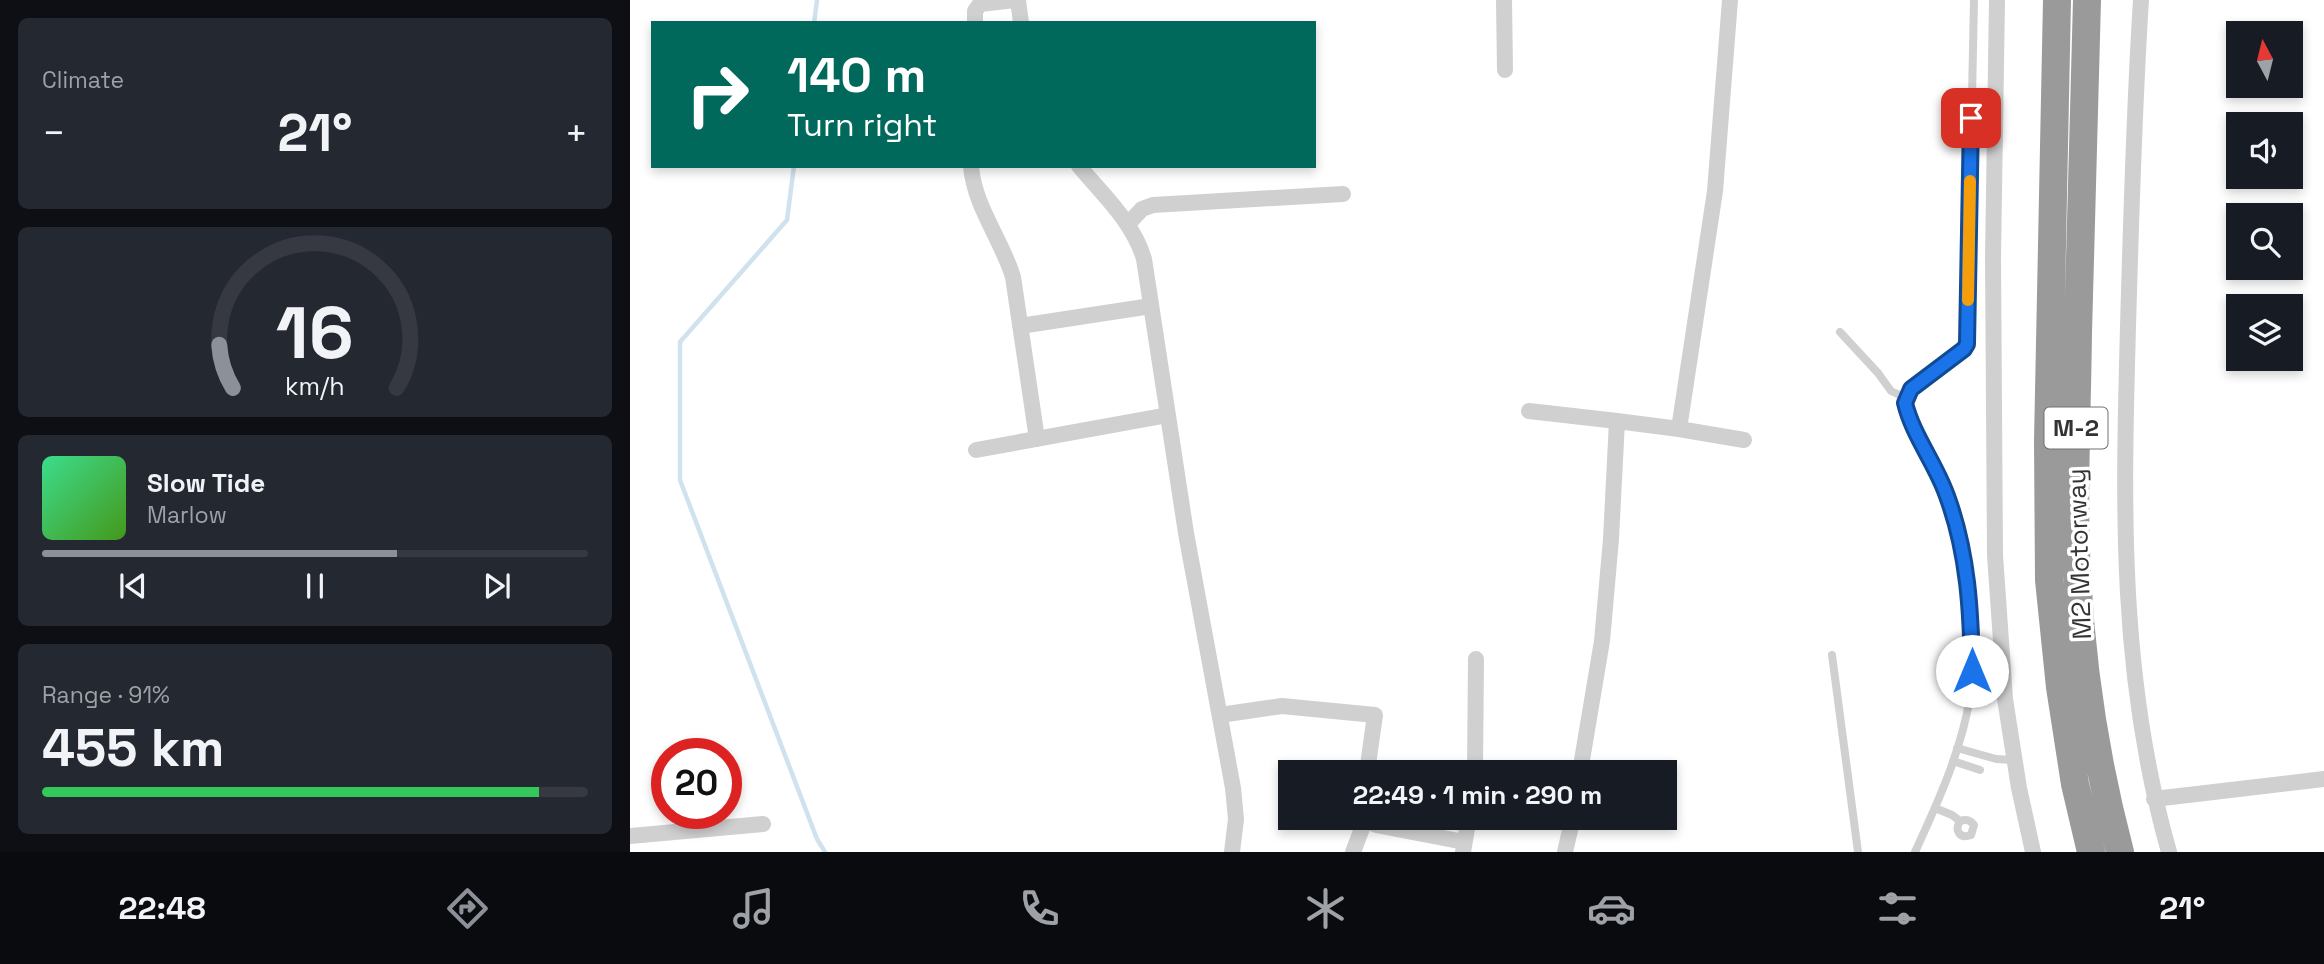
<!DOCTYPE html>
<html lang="en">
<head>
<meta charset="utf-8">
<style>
	:root { --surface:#171b24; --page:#242831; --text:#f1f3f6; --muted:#9ea1a6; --line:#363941; --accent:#8c9099 }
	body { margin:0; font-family:"Space Grotesk",sans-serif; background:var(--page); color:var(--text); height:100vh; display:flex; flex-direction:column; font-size:26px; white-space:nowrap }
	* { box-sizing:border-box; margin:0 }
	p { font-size:23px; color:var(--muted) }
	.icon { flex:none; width:38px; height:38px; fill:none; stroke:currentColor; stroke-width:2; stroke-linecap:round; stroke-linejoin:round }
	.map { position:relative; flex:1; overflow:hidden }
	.drawer { display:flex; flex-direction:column; gap:18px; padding:18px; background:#0d0f14; width:630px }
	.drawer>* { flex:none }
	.top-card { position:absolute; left:21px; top:21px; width:665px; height:147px; border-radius:0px; box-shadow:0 4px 10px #0003; background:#00695c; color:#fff; overflow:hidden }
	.needle { width:46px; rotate:353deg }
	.fabs { position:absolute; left:1596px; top:21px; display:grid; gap:14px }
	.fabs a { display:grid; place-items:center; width:77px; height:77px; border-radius:0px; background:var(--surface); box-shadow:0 4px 10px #0003; font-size:35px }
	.speed { position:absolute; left:21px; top:738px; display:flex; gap:14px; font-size:35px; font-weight:700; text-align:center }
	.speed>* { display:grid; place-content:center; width:91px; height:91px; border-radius:50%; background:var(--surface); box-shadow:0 4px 10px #0003; line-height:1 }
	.speed .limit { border:10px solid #d22; background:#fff; color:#111 }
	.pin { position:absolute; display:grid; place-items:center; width:60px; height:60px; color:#fff; margin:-30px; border-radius:14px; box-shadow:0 4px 10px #0006 }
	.me { position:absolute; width:77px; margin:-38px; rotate:0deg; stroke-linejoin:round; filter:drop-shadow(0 0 5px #0008) }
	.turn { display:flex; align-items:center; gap:24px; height:147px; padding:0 21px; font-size:32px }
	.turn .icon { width:91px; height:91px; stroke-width:2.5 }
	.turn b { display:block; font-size:49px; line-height:60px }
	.big { font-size:52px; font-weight:700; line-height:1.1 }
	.drawer .tile { flex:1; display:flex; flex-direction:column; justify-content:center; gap:10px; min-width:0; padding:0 24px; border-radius:10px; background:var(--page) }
	.drawer .dial { align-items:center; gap:0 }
	.dial svg { height:182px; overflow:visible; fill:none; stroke:var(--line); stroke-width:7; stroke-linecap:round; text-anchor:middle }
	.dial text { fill:var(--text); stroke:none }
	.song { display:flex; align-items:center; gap:21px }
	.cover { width:84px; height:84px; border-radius:10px; background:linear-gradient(135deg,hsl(150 70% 55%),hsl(100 70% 35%)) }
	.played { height:7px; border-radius:4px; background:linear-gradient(90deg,var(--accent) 65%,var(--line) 65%) }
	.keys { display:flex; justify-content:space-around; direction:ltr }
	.heat { display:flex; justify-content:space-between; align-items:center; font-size:38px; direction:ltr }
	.charge { height:10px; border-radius:5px; background:linear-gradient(90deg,#34c759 91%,var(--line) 0) }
	.trip { position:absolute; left:648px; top:760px; width:399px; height:70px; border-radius:0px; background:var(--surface); box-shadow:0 4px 10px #0003; font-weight:700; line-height:70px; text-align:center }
	.tabs { display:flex; height:112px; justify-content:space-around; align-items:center; background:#090b0e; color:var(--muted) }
	.tabs .icon { width:49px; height:49px }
	.tabs .current { color:var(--accent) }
	.tabs b { font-size:32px; color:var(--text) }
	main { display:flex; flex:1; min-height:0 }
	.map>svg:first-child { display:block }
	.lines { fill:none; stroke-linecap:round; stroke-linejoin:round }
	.stream { stroke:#cfe2ee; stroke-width:4.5 }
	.lane { stroke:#d0d0d0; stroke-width:8 }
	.street { stroke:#d0d0d0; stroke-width:16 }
	.highway { stroke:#9a9a9a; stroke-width:28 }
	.route-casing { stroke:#114b97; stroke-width:18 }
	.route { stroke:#1a73e8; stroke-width:12 }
	.slow { stroke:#f59e0b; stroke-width:12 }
	.labels { text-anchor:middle; stroke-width:7; stroke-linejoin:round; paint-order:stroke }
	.shield { fill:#fff; stroke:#707070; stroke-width:2 }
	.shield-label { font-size:24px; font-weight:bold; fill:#333 }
	.street-label { font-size:26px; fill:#333; stroke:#fff }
</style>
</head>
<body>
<main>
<section class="drawer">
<div class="tile"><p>Climate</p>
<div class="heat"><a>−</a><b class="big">21°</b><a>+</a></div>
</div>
<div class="tile dial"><svg viewBox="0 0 100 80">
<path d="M14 69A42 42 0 1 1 86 69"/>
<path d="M14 69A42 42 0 0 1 8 50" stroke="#8c9099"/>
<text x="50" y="56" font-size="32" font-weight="700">16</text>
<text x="50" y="72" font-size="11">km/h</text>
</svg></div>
<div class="tile">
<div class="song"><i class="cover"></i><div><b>Slow Tide</b><p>Marlow</p></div></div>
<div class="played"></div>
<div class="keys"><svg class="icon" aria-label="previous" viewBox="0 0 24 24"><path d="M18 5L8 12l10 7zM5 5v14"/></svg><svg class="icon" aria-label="pause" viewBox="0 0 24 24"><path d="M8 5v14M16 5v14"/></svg><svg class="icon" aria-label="next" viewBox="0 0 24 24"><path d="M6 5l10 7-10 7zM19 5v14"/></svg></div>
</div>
<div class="tile"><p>Range · 91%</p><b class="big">455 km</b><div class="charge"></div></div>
</section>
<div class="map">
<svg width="1694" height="852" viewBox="0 0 1694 852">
	<rect width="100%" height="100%" fill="#fff"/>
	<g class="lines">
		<path class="stream" d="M184,23L187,0
			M164,166L157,220L50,342V480L187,839L195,852"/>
		<path class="lane" d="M1210,332L1248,373L1261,391L1276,398L1281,389L1334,349L1337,344L1344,0
			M1276,398L1275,403L1277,412C1290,439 1305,465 1316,493C1338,549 1349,638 1340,697C1331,752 1308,802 1285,852
			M1202,655L1228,852
			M1327,748L1366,759L1384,760
			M1323,761L1350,770
			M1305,808L1322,815L1330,821C1337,819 1340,820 1344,825L1341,835C1330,839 1324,831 1330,821"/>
		<path class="street" d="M388,0L391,23
			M874,0L875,70
			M1367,0L1363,257L1365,555L1375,699L1389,788L1403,852
			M1511,0C1504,109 1501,218 1498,327C1493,508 1489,676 1539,852
			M345,23V11L350,4L385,0
			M341,166C344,206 372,240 383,277L407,439
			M449,166C473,195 503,222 514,259L556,533L603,788L606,819L602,852
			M498,224L512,209L523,205L713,194
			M390,326L521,306
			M899,411L987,421
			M1049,429L1114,440
			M346,450L538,415
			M590,715L652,706L745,715L737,772
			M845,772L846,659
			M950,772L972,641L981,539L987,421L1049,429L1085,191L1100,0
			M1524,799L1694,779
			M735,817L746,825L834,842
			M0,836L133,824
			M723,852L736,818
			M833,852L839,817
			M935,852L943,817"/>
		<path class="highway" d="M1427,0L1418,441L1419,580L1430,687L1445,784L1461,852
			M1457,0C1454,111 1451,222 1448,333C1447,414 1443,495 1447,576C1452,669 1466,762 1490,852"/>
	</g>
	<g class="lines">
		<defs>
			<path id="route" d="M1341,118L1337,344L1334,349L1281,389L1275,403C1283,436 1306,464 1317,496C1338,553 1341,611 1342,671"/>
		</defs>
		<use href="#route" class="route-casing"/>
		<use href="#route" class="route"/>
		<path class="slow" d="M1338,300L1340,181"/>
	</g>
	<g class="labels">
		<rect class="shield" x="1414.5" y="407.5" width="63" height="41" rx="5"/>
		<g class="shield-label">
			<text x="1446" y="436">M-2</text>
		</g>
		<g class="street-label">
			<text transform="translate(1449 554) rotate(-92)" y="9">M2 Motorway</text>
		</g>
	</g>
</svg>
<div class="fabs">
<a><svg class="needle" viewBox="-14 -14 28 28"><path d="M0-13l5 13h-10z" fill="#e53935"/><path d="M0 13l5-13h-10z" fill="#9ea1a6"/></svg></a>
<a><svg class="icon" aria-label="sound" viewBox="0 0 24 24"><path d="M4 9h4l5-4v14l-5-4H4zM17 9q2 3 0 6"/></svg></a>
<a><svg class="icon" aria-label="search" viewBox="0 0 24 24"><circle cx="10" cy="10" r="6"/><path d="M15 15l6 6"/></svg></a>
<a><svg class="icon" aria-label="layers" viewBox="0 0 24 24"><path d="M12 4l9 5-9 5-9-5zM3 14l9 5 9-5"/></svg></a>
</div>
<div class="speed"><div class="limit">20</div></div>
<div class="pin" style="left:1341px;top:118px;background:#d93025"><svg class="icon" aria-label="arrive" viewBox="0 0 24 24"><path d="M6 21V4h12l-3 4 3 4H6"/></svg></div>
<svg class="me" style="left:1342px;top:671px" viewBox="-20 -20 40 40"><circle r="19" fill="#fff"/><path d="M0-13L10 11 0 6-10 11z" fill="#1a73e8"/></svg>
<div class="trip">22:49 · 1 min · 290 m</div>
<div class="top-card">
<div class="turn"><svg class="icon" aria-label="right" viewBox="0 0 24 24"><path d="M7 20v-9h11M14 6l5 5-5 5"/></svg><div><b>140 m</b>Turn right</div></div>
</div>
</div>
</main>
<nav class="tabs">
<b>22:48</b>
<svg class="icon current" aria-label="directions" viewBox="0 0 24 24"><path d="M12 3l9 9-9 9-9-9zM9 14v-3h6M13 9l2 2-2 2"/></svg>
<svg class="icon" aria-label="music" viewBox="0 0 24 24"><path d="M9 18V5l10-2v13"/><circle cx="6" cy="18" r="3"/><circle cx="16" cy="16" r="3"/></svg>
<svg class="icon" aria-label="phone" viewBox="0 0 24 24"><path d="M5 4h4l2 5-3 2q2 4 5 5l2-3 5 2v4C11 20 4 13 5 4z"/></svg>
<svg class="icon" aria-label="climate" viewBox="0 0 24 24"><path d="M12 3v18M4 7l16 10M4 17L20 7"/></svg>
<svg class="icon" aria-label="car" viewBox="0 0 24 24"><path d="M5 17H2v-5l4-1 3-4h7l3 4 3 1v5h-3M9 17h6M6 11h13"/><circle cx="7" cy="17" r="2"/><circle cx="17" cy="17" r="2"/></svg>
<svg class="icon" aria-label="filters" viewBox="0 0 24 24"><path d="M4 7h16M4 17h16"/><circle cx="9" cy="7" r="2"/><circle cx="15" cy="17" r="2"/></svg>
<b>21°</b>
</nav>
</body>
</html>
